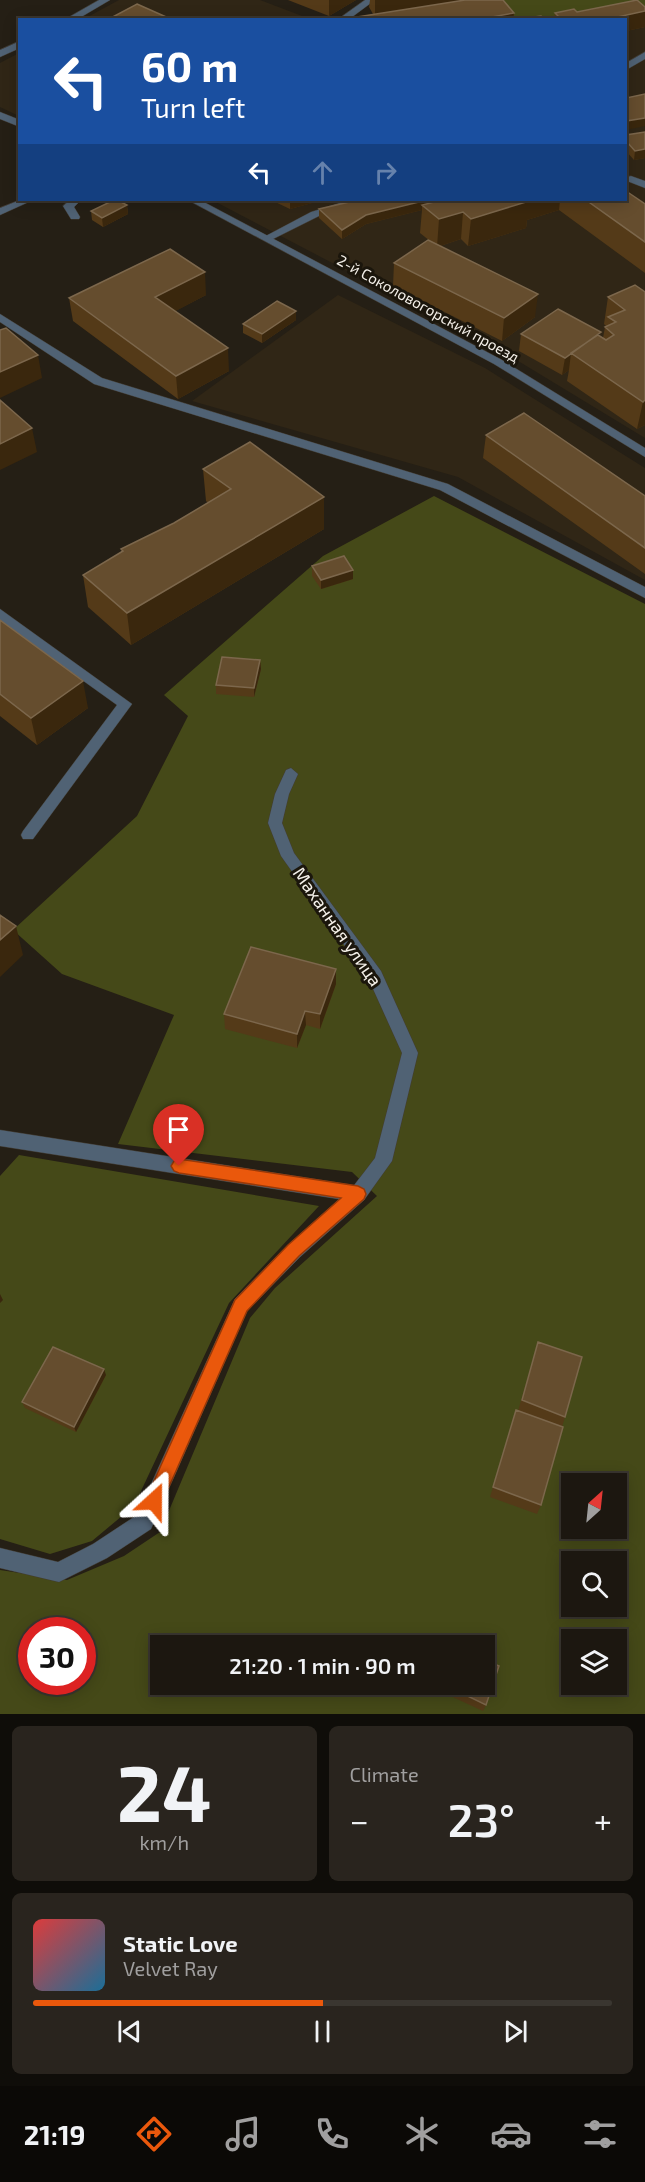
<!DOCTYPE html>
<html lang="en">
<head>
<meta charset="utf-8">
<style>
	:root { --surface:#1c1710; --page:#29241e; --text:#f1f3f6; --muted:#a09f9f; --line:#3a3630; --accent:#ea580c }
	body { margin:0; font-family:"Exo 2",sans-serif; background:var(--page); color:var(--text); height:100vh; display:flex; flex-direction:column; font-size:22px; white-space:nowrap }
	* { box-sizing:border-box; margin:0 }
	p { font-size:20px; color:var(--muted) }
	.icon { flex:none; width:33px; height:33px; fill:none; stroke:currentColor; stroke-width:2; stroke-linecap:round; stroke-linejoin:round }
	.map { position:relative; height:1714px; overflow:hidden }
	.panel { display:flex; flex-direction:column; gap:12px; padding:12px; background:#0f0d09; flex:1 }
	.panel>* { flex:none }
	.banner { position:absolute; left:18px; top:18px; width:609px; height:183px; border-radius:0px; box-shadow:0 3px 15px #0003,0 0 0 2px var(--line); background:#1a4fa0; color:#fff; overflow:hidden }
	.needle { width:39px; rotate:27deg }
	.fabs { position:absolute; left:561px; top:1473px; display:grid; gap:12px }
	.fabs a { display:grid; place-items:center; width:66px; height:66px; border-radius:0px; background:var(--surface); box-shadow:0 3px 15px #0003,0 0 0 2px var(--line); font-size:30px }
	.speed { position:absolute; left:18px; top:1617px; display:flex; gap:12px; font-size:30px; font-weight:700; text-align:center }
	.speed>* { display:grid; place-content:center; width:78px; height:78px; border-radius:50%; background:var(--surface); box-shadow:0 3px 15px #0003,0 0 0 2px var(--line); line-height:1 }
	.speed .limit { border:9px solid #d22; background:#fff; color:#111 }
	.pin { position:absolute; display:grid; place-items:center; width:51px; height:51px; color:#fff; margin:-62px -26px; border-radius:50% 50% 50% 0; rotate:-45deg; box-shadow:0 0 6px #0007 }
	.pin .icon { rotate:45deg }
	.me { position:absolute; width:66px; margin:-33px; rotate:24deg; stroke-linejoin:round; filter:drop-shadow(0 0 4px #0008) }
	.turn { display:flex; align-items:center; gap:21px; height:126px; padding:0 24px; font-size:27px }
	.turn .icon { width:78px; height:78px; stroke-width:2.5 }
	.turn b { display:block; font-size:42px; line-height:51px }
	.lanes { display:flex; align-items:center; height:57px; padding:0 24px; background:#0003; justify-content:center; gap:30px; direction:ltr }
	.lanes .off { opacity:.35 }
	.big { font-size:45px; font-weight:600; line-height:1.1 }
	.panel .widget { flex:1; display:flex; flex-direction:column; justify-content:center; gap:9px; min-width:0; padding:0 21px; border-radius:9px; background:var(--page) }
	.panel .dial { align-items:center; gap:0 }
	.dial b { font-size:78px; line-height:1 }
	.song { display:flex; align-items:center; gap:18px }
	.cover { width:72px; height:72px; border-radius:9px; background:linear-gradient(135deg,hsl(0 70% 55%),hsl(200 70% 35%)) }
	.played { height:6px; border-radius:3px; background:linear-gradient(90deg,var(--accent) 50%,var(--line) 50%) }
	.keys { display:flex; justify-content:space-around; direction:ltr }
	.heat { display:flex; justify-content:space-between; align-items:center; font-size:33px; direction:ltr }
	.panel .tiles { flex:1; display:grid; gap:12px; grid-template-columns:1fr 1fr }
	.widget:last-child { grid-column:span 2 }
	.trip { position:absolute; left:150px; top:1635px; width:345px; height:60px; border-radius:0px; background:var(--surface); box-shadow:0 3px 15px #0003,0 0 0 2px var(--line); font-weight:600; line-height:60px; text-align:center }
	.tab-bar { display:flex; height:96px; justify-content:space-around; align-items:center; background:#0b0906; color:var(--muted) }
	.tab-bar .icon { width:42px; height:42px }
	.tab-bar .current { color:var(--accent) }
	.tab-bar b { font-size:27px; color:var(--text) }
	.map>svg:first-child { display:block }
	.built { fill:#302616 }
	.green { fill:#454918; fill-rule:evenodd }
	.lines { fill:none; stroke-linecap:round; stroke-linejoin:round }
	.lane-casing { stroke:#423c33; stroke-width:1 }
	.street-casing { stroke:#423c33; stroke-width:1 }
	.lane { fill:#506274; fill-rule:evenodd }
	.street { fill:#506274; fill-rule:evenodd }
	.wall { fill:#543a18 }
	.shaded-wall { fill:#3a270d }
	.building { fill:#654d2e; stroke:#7c674c; stroke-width:1.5 }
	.route { fill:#ea580c; stroke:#983908; stroke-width:1.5 }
	.labels { text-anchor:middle; stroke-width:6; stroke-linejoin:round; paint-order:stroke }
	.far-street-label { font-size:15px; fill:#f5f1ea; stroke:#1b160c }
	.street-label { font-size:18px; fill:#f5f1ea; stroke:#1b160c }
</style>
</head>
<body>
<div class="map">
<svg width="645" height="1714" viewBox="0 0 645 1714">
	<rect width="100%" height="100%" fill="#251f15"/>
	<path class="built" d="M119,0H260L310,19L82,20Z
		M645,12V438L510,356L212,200H626V20Z
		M19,53V116L0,107V63Z
		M338,295L485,368L645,468V580L458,477L192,401Z"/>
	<path class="green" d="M477,0H645V12L588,19H505Z
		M434,496L645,604V1714H0V1570L67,1580L124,1556L160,1532L250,1318L275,1288L377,1196L352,1172L118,1144L174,1015L62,974L13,930L137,816L188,716L164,695L323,556ZM572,1484H616V1528H572ZM572,1562H616V1606H572ZM32,1630H82V1682H32ZM572,1640H616V1684H572ZM160,1646H484V1684H160Z
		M19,1155L319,1206L229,1303L134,1506L92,1541L50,1554L0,1539V1176Z"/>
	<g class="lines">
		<defs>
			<path id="lane" d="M365,0H375L348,20H337Z
				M645,52V59L626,70V63Z
				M631,176L645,181V188L627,181V177Z
				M70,200H81L74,207L80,217L79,219H71L63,206Z
				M350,200H364L319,216L271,240L262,238L311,212Z
				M0,314L102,378L448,484L645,587V598L440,490L94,384L0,322Z
				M0,609L132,704L33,839H23L21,835L23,831L117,705L0,621Z
				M0,1130L358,1186L364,1188L367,1194L364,1200L358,1202L0,1146Z"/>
			<path id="street" d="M99,0H110L76,20H64Z
				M20,41V48L0,57V50Z
				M0,112L20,120V127L0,119Z
				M20,200H33L0,215V208Z
				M188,200H200L502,360L645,448V457L494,364Z
				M291,768L298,774L289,794L282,823L294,853L381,971L418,1053L392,1161L364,1200L300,1257L247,1311L151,1529L107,1558L59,1582L0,1568V1548L58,1562L93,1544L137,1515L235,1299L288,1245L352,1188L375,1158L402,1053L369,980L281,856L268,823L275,794L286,770Z"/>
		</defs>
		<use href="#lane" class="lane-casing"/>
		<use href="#street" class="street-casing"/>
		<use href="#lane" class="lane"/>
		<use href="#street" class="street"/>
	</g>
	<path class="wall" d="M288,0H356L329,16Z
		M370,0H503L514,13L513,20H338L373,14L369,7Z
		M645,7V27L626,31V20H554L555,13Z
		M645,132V158L634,160L626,151V135Z
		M271,200H323L290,209Z
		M358,200H626L645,204V273L559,210L527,220L526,228L468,246L461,239L440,246L535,317L502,341L393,286L394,263L430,241L420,233L422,210L366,224L342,239L319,218V209Z
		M127,205L128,214L103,227L92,220L91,211Z
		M645,292V425L637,429L567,381L569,370L562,375L519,351L521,334L601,337L603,338L605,327L606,326L604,324L608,297Z
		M206,295L175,311L229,371L178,399L73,321L69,298Z
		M296,320L262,343L243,333V324Z
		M486,435L645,496V574L483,458Z
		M203,469L324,497V529L131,645L88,607L83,575L122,552L121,549L174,523L208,503L206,501Z
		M312,566L353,579L321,589L312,576Z
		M0,620L88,708L37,745L0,716Z
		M260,660L261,669L254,697L216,694V685Z
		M336,969V984L320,1029L306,1025L297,1048L225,1029L224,1014Z
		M538,1342L565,1417L562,1427L541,1505L537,1514L490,1497L516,1410L518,1411Z
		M106,1375L76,1432L25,1408L22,1402Z
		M447,1684L486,1705L483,1711L444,1693Z"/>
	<path class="shaded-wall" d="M329,0H356L329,16Z
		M375,0H465L375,16Z
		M645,11V27L626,31V20H604Z
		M514,13L513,20H475Z
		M645,118V126L626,130V121Z
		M645,149V158L634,160L635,151Z
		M290,200H323L290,209Z
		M427,200H462L422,205V210L366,224L342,239V230L366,215Z
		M521,200H560L559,210L527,220L526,228L468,246L471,219Z
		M127,205L128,214L103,227L102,218Z
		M463,212L461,239L437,247L439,219Z
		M205,272L206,295L157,321L155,297Z
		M538,294L535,317L502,341L504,318Z
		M296,311V320L262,343V334Z
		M228,348L229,371L178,399L176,376Z
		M571,353L569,370L562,375L565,358Z
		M38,355L42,378L0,398V372Z
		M645,400V425L637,429L643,402Z
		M32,428L37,452L0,470V444Z
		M324,497V529L131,645L127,613Z
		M353,570V579L321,589V580Z
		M260,660L261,669L254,697V688Z
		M83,681L88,708L37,745L31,718Z
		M16,926L23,955L0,977V940Z
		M336,969V984L320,1029V1014Z
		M305,1011L306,1025L297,1048V1034Z
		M0,1294L3,1300L0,1303Z
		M104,1369L106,1375L76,1432L74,1427Z"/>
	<path class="building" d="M465,0H503L514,13L475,20H338Z
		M637,0L645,7V11L604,20H562L555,13L574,9L577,12Z
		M137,4L173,20H107Z
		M541,16L544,20L520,19Z
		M645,94V118L626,121V98Z
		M645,132V149L635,151L627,142H626V135Z
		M626,191L645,204V242L586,200H626Z
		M114,200H117L127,205L102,218L91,211Z
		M358,200H427L366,215L342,230L319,209Z
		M442,200H527L529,201L471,219L463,212L439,219L422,205Z
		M428,240L538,294L504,318L394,263Z
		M170,249L205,272L155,297L228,348L176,376L69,298Z
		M635,285L645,292V400L643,402L571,353L598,335L606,340L614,335L605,327L616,322L608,317L625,310L608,297Z
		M277,301L296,311L262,334L243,324Z
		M558,309L601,332L565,358L521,334Z
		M6,328L38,355L0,372V330Z
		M0,400L32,428L0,444Z
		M524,413L645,496V548L486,435Z
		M250,442L324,497L127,613L83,575L123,551L121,549L174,523L231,489L203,469Z
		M344,556L353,570L321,580L312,566Z
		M0,620L83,681L31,718L0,694Z
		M222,657L260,660L254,688L216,685Z
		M0,915L16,926L0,940Z
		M251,947L336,969L320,1014L305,1011L297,1034L224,1014Z
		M538,1342L582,1357L565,1417L522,1400Z
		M53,1347L104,1369L74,1427L22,1402Z
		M516,1410L563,1427L541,1505L493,1487Z
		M484,1660L499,1666L486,1705L447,1686V1684H484Z"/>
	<path class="route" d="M179,1159L358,1186L364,1189L366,1194L364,1199L299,1256L247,1311L160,1507L154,1510L148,1507L145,1501L235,1300L288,1245L341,1198L179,1173L174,1171L171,1166L174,1161Z"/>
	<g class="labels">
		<g class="far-street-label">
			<text transform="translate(428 309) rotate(29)" y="5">2-й Соколовогорский проезд</text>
		</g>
		<g class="street-label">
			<text transform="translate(337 927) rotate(55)" y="6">Маханная улица</text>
		</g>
	</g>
</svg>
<div class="fabs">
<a><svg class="needle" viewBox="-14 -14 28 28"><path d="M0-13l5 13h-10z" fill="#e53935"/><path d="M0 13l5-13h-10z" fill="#a09f9f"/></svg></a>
<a><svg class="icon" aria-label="search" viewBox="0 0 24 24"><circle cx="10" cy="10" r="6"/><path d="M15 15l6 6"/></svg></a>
<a><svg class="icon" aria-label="layers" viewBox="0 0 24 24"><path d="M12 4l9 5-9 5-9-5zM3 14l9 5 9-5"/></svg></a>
</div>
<div class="speed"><div class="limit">30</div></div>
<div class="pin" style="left:179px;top:1166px;background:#d93025"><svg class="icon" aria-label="arrive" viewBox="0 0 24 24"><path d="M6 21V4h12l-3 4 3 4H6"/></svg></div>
<svg class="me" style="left:154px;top:1501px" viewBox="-20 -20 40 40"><path d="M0-17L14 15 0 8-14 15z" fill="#ea580c" stroke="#fff" stroke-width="4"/></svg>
<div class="trip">21:20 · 1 min · 90 m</div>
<div class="banner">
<div class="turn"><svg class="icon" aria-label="left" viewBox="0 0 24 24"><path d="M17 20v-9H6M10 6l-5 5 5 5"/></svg><div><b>60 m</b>Turn left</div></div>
<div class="lanes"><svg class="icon" aria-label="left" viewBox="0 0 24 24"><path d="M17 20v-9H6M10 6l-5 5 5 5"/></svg><svg class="icon off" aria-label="ahead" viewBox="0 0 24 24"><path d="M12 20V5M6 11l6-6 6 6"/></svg><svg class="icon off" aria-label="right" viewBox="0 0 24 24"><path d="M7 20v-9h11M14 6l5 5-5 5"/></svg></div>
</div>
</div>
<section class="panel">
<div class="tiles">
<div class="widget dial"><b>24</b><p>km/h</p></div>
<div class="widget"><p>Climate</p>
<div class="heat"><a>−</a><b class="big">23°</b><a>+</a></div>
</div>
<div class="widget">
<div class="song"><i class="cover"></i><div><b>Static Love</b><p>Velvet Ray</p></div></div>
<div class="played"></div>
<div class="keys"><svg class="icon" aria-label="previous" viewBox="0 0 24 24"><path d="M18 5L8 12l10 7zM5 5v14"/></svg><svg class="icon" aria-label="pause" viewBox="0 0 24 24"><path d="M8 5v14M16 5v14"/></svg><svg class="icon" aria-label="next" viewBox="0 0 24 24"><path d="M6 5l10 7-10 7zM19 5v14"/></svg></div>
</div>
</div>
</section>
<nav class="tab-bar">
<b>21:19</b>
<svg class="icon current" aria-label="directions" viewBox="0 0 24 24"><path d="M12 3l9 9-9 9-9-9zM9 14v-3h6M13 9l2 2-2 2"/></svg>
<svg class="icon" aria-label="music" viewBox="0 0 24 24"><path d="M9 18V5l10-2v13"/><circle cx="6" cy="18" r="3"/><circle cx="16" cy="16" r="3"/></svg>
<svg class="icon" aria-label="phone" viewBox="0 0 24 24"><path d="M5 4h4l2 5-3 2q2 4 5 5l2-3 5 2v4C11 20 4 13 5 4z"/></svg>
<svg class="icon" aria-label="climate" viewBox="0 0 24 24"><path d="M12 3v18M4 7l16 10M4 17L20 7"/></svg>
<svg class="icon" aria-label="car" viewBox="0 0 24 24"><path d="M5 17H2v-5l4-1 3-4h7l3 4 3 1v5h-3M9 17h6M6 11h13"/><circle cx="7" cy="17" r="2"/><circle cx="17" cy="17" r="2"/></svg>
<svg class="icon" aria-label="filters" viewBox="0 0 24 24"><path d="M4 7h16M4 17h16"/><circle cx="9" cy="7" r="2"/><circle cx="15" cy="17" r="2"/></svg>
</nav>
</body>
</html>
